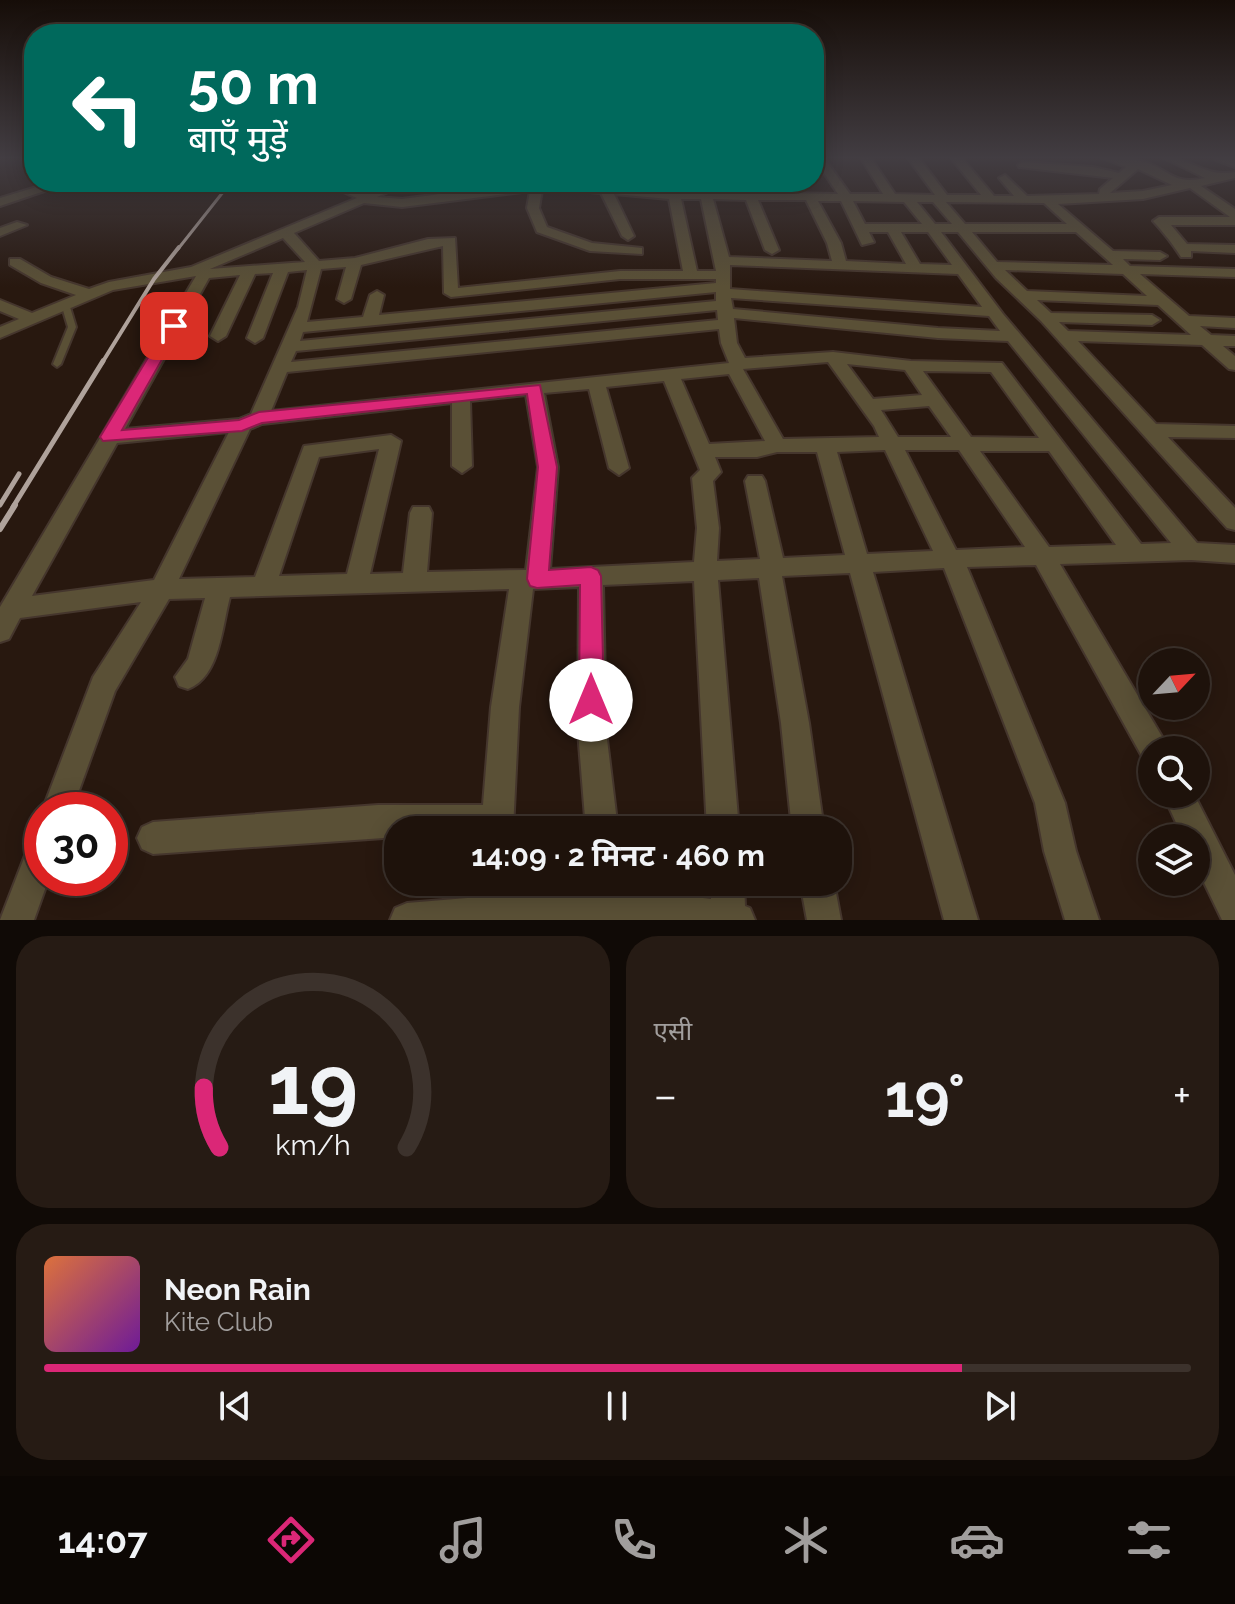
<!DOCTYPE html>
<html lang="hi">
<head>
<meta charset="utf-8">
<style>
	:root { --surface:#1e120b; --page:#261b14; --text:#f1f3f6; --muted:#a19e9d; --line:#3c322c; --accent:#db2777 }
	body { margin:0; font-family:Raleway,"Noto Sans Devanagari",sans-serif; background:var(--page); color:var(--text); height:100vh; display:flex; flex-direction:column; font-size:30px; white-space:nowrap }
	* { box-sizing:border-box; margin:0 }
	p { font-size:26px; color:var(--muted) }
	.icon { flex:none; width:44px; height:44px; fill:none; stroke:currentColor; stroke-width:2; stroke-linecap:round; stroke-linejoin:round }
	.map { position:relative; height:920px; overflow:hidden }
	.drawer { display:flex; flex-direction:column; gap:16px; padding:16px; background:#100a06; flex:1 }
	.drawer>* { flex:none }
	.top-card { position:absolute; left:24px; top:24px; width:800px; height:168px; border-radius:32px; box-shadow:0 4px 20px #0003,0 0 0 2px var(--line); background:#00695c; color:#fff; overflow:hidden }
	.needle { width:52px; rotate:64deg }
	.buttons { position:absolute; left:1138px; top:648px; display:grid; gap:16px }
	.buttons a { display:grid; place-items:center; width:72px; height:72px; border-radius:50%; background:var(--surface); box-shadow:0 4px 20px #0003,0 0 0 2px var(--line); font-size:40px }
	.speed { position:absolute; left:24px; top:792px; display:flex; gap:16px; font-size:40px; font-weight:700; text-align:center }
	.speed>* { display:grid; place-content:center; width:104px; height:104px; border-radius:50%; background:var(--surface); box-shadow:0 4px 20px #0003,0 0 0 2px var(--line); line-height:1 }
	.speed .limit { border:12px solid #d22; background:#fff; color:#111 }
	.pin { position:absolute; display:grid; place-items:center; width:68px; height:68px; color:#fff; margin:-34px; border-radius:16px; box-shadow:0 4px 12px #0006 }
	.me { position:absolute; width:88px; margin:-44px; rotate:0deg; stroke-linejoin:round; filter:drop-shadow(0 0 6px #0008) }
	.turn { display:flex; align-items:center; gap:28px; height:168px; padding:0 32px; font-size:36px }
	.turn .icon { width:104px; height:104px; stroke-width:2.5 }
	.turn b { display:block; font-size:56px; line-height:68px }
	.big { font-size:60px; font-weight:700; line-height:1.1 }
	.drawer .tile { flex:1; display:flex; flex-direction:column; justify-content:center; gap:12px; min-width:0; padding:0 28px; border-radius:32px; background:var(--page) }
	.drawer .dial { align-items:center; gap:0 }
	.dial svg { height:208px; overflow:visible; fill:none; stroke:var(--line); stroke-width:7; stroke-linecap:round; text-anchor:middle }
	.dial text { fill:var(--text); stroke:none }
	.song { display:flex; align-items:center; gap:24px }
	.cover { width:96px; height:96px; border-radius:12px; background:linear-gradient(135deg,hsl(20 70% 55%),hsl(280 70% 35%)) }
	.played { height:8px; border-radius:4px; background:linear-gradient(90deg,var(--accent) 80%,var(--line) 80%) }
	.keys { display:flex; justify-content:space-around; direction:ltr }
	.heat { display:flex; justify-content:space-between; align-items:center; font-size:44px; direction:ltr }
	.drawer .tiles { flex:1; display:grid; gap:16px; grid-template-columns:1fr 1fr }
	.tile:last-child { grid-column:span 2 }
	.trip { position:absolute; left:384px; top:816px; width:468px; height:80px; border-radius:32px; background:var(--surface); box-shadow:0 4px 20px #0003,0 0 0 2px var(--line); font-weight:700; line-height:80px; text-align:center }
	.dock { display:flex; height:128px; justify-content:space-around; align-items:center; background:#0c0704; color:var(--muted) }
	.dock .icon { width:56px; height:56px }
	.dock .on { color:var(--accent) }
	.dock b { font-size:36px; color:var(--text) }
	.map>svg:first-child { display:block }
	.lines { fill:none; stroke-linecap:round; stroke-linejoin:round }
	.service-casing { stroke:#45362d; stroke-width:4 }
	.minor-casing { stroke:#45362d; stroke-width:4 }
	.service { fill:#5a5036; fill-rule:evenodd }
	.minor { fill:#5a5036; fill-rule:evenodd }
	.rail-far3 { stroke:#afa29b; stroke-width:3 }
	.rail-far2 { stroke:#afa29b; stroke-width:4 }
	.rail-far1 { stroke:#afa29b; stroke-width:5 }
	.rail { stroke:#afa29b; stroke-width:6 }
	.route { fill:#db2777; stroke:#8e194d; stroke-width:2 }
</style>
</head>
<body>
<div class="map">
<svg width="1235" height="920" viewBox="0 0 1235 920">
	<rect width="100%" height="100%" fill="#28180f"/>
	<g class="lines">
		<defs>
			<path id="service" d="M63,305H66L70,307L76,327L61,364L57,367L53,364L68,327L62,307Z"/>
			<path id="minor" d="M814,158H824L850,194H883L861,158H871L895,194L935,195L908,158H919L947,195H981L951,158H962L994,196H1014L999,178L1005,175L1027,196L1099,194L1100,189L1113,178L1019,167L1018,165L1023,162L1093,167L1119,173L1126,167L1102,158C1115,158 1128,159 1140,161C1169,167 1170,186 1205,178L1164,158C1192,158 1206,178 1235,172V178L1201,186L1235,209V225H1171L1187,244L1235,245V253L1191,251V257H1181C1172,243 1164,233 1153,221L1159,217H1230L1190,188L1143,199L1058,204L1113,251L1160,252L1167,256L1160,260L1123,259L1130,266L1235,269V277L1140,274L1189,316L1235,318V328L1200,326L1211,335L1235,336V346H1223L1235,356V370L1229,369L1202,345L1078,341L1156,424L1235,426V438L1168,437L1235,508V530L1227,528L1041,321L996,278L958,232H941L1003,314L1197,543L1235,545V563L1191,560L1060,564L1164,740L1169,750H1152V764L1144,760L1036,565L967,567L1065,803L1076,851L1099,920H1065L1044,851L1035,803L944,568L873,572L978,920H944L850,573L782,576L809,723L824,830H792L781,723L759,578L718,580L739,830H707L694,581L603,585L606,731L618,830H586L578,731L579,587L533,589L519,707L513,830H398V837L153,854L142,849L137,838L142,827L153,822L378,805H483L491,707L509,589L230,597C222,626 220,677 188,689L179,686L175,677L188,659L205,598L169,599L115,691L72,810L42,811L93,677L141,602L20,618L9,639L0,642V607L196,276L113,290L0,338V327L19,319L0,311V300L32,313L76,295L41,283L10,265V259H20L51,277L89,289L109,282L191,267L357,198L321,182H337L367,193L394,182H410L377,197L402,199L532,182L658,191L838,194ZM1138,169L1172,185L1143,191L1110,193ZM558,189L601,193L622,236L628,240L634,236L614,194L669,199L683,271H620L458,288L455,238L428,239L355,258L319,261L294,233L364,203L402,207L530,191L527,208L537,232L590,251L642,254V248L592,243L547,227L539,208L542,190ZM681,199H701L716,271H697ZM713,199L746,200L765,250L772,254L779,250L758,200H806L827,243L832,261L729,257ZM818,201H841L862,245L874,242L869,232H888L906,264L846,261L841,243ZM853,201L904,202L922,224H865ZM917,202H933L952,224H935ZM946,202L1044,203L1067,224H965ZM901,232H928L952,265L920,264ZM972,232H1076L1113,265L997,262ZM283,238L305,262L210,269ZM443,246L444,293L451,297L620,279H716V283L379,315L384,295L377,291L370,295L363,317L307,322L321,269L346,267L337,299L344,303L351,299L361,265ZM730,265L958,274L982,307L730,289ZM307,270L298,307L251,414L239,419L125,429L209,278L240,275L210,336L218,341L226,336L255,274L273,273L247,338L255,343L263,338L288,272ZM1005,270L1123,274L1147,296L1027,291ZM716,292V301L300,341L303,332ZM731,298L989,316L1000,331L938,328L733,309ZM1037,300L1158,305L1191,335L1068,331L1059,322L1152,325L1160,320L1152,315L1051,313ZM717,310L718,320L291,362L296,351ZM734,318L938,338L1008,341L1171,543L1141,544L1002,363L911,361L833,352L745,358L737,343ZM719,329L721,343L729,363L271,411L287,372ZM828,362L874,426L879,437L783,439L743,369ZM847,364L905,370L922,395L873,399ZM923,371L991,372L1039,438L971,437ZM729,374L765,441L709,444L681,379ZM664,381L700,470L692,478L697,528L694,562L550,569L558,467L544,393L589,389L609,468L619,475L629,468L606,387ZM526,395L538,467L526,570L427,572L432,513L429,507H413L410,513L403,573L370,574L401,441L391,435L304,446L255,577L179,579L250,429L262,424L452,403V466L462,473L472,466L470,401ZM929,406L951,437H898L881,410ZM229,432L154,580L32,596L117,443ZM379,449L347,574L279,576L319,457ZM885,450L933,551L867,554L837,452ZM905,450H959L1025,547L956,550ZM980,451H1049L1116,545L1049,547ZM777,452H817L845,555L783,558L765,481L762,476H748L745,481L760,559L717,561L719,528L713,481L721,472L715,457H757Z
				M1215,158L1235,160V167L1216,160Z
				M53,182H71L0,206V198Z
				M17,222L27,225L0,236V228Z
				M1163,794H1194L1235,875V920H1222L1196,866V838H1183Z
				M42,835V878H49L34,920H0L31,840Z
				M479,882H513L512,894L592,888L591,882H625V888L711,899L710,882H744L745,906L750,908L755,920H390L395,908L407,903L479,897Z
				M800,882H834L841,920H807Z"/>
		</defs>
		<use href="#service" class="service-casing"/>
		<use href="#minor" class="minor-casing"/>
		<use href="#service" class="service"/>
		<use href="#minor" class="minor"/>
		<path class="rail-far3" d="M178,249L231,182"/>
		<path class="rail-far2" d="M102,363L154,279L179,247"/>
		<path class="rail-far1" d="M0,505L19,474
			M13,507L103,361"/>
		<path class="rail" d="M0,529L15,505"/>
	</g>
	<linearGradient id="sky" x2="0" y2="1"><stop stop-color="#160d08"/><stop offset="0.55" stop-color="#423d42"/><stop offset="1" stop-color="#423d42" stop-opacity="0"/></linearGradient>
	<rect width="1235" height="287" fill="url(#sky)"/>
	<path class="route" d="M174,321L181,326L122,430L239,420L259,412L540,385L557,467L549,570L591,567L598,570L601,576L604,700L600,708L591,712L583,708L579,700L580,585L537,588L530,586L527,579L538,467L527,394L262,423L242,431L103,441L100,437L167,326Z"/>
</svg>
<div class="buttons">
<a><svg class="needle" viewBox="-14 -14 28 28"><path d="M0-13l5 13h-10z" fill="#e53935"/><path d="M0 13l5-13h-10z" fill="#a19e9d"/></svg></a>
<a><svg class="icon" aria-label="search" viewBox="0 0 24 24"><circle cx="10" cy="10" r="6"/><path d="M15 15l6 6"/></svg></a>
<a><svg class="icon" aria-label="layers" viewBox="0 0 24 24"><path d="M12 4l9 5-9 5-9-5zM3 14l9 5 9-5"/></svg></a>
</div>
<div class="speed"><div class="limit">30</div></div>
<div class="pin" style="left:174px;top:326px;background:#d93025"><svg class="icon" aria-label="arrive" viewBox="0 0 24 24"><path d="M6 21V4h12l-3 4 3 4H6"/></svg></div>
<svg class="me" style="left:591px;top:700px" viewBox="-20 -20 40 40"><circle r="19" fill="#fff"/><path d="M0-13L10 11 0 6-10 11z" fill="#db2777"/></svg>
<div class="trip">14:09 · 2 मिनट · 460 m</div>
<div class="top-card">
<div class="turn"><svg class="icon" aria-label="left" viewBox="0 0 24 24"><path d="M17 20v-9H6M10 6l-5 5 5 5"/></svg><div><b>50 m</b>बाएँ मुड़ें</div></div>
</div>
</div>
<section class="drawer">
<div class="tiles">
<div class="tile dial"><svg viewBox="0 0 100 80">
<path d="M14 69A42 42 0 1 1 86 69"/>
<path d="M14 69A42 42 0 0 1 8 46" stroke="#db2777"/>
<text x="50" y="56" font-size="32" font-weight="700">19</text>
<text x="50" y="72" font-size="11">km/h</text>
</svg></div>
<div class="tile"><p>एसी</p>
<div class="heat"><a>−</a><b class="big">19°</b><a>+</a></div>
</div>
<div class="tile">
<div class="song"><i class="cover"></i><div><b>Neon Rain</b><p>Kite Club</p></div></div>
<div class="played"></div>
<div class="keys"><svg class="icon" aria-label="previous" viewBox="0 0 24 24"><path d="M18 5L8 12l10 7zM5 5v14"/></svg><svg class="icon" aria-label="pause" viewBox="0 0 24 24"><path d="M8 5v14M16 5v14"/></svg><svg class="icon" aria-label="next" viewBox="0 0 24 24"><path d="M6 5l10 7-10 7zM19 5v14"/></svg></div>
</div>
</div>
</section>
<nav class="dock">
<b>14:07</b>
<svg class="icon on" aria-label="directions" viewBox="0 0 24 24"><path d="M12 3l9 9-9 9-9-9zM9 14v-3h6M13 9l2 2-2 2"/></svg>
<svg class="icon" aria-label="music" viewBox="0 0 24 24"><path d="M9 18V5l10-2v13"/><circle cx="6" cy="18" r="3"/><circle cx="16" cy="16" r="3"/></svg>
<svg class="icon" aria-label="phone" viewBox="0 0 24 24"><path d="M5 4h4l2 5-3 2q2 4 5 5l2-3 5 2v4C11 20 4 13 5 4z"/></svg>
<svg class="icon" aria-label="climate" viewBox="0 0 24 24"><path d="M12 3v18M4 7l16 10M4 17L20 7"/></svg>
<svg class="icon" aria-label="car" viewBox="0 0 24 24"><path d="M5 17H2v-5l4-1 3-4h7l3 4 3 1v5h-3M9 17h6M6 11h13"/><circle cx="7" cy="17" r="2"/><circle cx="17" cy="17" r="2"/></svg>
<svg class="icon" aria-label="filters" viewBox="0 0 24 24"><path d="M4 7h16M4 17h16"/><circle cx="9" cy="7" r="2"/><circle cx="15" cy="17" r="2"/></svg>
</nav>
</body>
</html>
